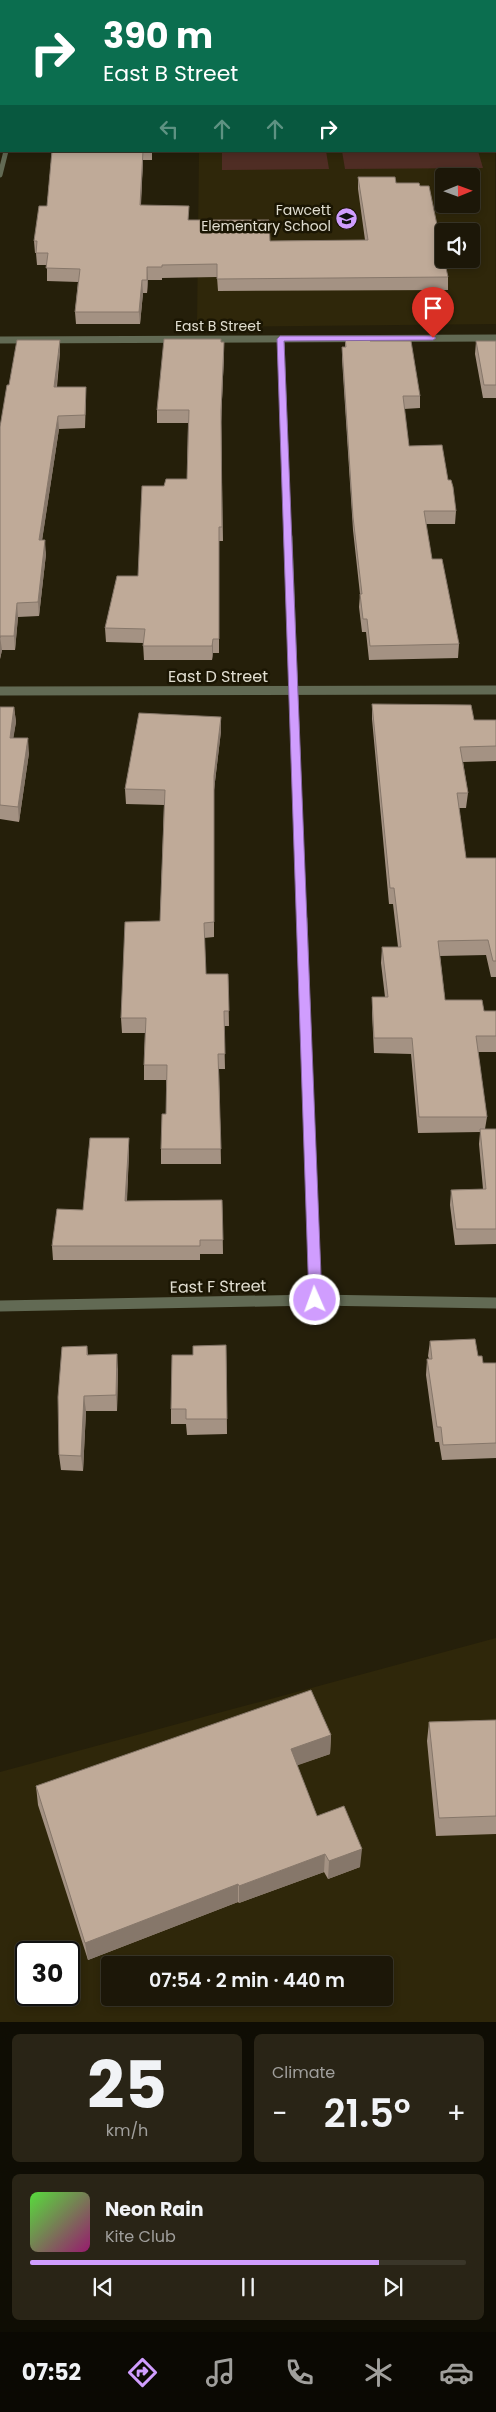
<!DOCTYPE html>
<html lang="en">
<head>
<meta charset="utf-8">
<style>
	:root { --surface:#1c1708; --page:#292416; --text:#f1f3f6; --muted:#a09f9c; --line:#3a3629; --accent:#d09dfe }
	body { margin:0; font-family:Poppins,sans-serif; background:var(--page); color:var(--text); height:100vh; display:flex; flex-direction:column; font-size:19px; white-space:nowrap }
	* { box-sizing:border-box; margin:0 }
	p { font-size:16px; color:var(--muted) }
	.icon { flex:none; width:28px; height:28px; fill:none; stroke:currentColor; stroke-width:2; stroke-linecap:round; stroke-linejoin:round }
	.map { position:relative; height:2022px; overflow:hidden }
	.side { display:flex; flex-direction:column; gap:12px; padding:12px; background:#0f0d04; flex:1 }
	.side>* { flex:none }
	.top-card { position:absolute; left:0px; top:0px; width:496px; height:152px; box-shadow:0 2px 8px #0003,0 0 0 1px var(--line); background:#0b6e4f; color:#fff; overflow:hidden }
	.needle { width:32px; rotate:89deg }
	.fabs { position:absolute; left:435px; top:168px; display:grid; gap:10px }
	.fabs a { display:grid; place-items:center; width:45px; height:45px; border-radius:5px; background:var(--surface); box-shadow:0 2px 8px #0003,0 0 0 1px var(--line); font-size:25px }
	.speed { position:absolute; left:15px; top:1941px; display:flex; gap:10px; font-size:25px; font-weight:700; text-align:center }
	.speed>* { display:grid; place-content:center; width:65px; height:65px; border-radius:50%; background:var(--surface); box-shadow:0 2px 8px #0003,0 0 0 1px var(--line); line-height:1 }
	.speed .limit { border:2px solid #111; border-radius:8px; background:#fff; color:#111 }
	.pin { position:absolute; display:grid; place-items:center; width:42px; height:42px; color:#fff; margin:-51px -21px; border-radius:50% 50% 50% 0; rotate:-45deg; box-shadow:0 0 5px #0007 }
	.pin .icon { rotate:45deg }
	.me { position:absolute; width:55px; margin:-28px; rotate:358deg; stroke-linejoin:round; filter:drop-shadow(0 0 4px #0008) }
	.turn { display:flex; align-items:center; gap:18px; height:105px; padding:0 20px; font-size:22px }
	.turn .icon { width:65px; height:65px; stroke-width:2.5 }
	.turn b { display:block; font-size:35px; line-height:42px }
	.lanes { display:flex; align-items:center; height:48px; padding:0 20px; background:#0003; justify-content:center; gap:25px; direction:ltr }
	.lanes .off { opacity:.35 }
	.big { font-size:38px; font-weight:600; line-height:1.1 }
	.side .tile { flex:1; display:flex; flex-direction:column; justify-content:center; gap:8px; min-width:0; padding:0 18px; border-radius:8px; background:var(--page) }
	.side .dial { align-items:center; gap:0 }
	.dial b { font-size:65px; line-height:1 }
	.song { display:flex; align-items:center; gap:15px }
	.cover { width:60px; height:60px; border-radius:8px; background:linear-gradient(135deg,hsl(110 70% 55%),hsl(320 70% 35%)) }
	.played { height:5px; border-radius:2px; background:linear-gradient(90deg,var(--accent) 80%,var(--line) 80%) }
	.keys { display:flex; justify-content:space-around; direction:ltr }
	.heat { display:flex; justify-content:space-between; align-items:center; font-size:28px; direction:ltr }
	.side .tiles { flex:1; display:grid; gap:12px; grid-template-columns:1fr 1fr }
	.tile:last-child { grid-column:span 2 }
	.trip { position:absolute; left:101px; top:1956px; width:292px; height:50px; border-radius:5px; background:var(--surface); box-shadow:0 2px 8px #0003,0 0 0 1px var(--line); font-weight:600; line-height:50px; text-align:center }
	.tabs { display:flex; height:80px; justify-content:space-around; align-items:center; background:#0b0903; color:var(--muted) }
	.tabs .icon { width:35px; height:35px }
	.tabs .active { color:var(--accent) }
	.tabs b { font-size:22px; color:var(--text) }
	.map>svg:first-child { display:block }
	.built { fill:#2f270a; fill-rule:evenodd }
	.green { fill:#4f2d24 }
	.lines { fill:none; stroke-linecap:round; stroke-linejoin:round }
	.street-far3 { stroke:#626a54; stroke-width:5 }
	.street-far2 { stroke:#626a54; stroke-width:7 }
	.street-far1 { stroke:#626a54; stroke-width:9 }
	.street { stroke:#626a54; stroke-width:11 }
	.wall { fill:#a49283 }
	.shaded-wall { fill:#86776a }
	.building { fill:#bfaa98; stroke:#86776a }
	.route { fill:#d09dfe; stroke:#8766a5 }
	.labels { text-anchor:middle; stroke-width:5; stroke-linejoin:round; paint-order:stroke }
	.far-poi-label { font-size:14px; fill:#e0ddd0; stroke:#1b1603; text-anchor:end }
	.far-street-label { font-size:14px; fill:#e0ddd0; stroke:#1b1603 }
	.street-label { font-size:16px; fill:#e0ddd0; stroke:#1b1603 }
</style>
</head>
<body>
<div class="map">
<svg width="496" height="2022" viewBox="0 0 496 2022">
	<rect width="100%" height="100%" fill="#251f0a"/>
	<path class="built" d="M495,117L496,324L197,327L199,151H495ZM444,176H471V204H444ZM444,231H471V259H444Z
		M496,1638V2022H0V1772ZM26,1952H69V1995H26ZM110,1965H385V1998H110Z"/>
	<path class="green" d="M222,151H326L329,169L222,170Z
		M342,151H478L483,168L345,169Z"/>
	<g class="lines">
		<path class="street-far3" d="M0,175L6,151"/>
		<path class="street-far2" d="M281,339L288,538
			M0,340L496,338"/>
		<path class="street-far1" d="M288,537L302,920
			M0,691L496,690"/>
		<path class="street" d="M302,919L315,1300
			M0,1306L315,1300L496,1303"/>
	</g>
	<path class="wall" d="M52,151H152V160H143L141,205L189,220L270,241L365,240L358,189V177L396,183L448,277V290L218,291L217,277L162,278V280H148L147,293H143L140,324H76L75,312L78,282L47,281V265H37L36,253H35L34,241L47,206Z
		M345,337L370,341L420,396V408L404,409L409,446L448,480L456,511L455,524H426L432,559L459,644L458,658L369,660L366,632H362L359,607L360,594L353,530L342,359V347H345Z
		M476,341H496V398H483L475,354Z
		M221,342H224V354L221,422L223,541H219V653H213L212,660H144L143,643L106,642L105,628L138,576L164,486L187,479L188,423H157V410Z
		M60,352L57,387H86V399L85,428L59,429L42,540L46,554L39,616L18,617L15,650H2L0,659V427L9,385Z
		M372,704L474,720H496V761L463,762L468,793L466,808H459L466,858H496V977H491L486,955L440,956L445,1000L484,1011H496V1052H478L487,1117L485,1129H496V1244L455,1245L450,1205L451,1190L483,1189L479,1144L480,1132L418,1133L411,1054L374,1053L372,1013V997H385L381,963L382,947H398L393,904H389L372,719Z
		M0,707H14L16,722L13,738L29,753L19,822L0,819Z
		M221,717V731L214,790V937L204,938L206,974H228L229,1026H224L225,1069H219L221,1164H161V1149L166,1114V1080H144V1065L145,1033H122L121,1018L160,921L164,805L126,804L125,789Z
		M129,1138V1152L127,1201L222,1200L223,1254H200V1260H53L52,1246L83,1210Z
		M430,1341L478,1356L483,1363H496V1458L442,1460L439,1442H435L426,1375L427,1359H429L428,1356Z
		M226,1345L227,1434L187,1435L186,1424H171V1409L193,1355Z
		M87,1346L88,1355L118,1369L117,1411H86L83,1471L61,1470L59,1455Z
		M496,1720V1834L436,1836L427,1741L429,1722Z
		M331,1735L330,1754L297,1765L317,1816L360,1867L328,1879L324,1872L239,1903L238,1902L88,1960L38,1805L36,1786Z"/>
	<path class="shaded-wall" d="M1,24V36L0,41V29Z
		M143,151V160L140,217V205Z
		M147,267L148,280L147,293Z
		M142,280L143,293L140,324L139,312Z
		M60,340V352L55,400L54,387Z
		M224,342V354L221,423V411Z
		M58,416L59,429L40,554L39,540Z
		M45,540L46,554L39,616L38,602Z
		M17,603L18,617L15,650L14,636Z
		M0,636L2,650L0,659Z
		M213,639V653L212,660V646Z
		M14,707L16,722L11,753L10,738Z
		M221,717V731L214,790V937V776Z
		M28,738L29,753L19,822L18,807Z
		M129,1138V1152L126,1215L125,1201Z
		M117,1354L118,1369L117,1411L116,1395Z
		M84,1396L86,1411L83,1471L81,1456Z
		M331,1735L330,1754L290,1768L291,1749Z
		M362,1849L360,1867L328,1879L329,1861Z
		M325,1854L324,1872L239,1903V1886Z
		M238,1884V1902L88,1960L85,1943Z"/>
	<path class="building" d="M0,0H8L7,1H1V24L0,29Z
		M82,0H471V1H82Z
		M52,151H143L140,205L189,206L188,220H269L270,241L368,240L358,177H395L396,183H419L420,186H429L444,259L448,277L217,279V264L162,265V267H147V280H142L139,312H75L80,269L46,268L48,253H36L37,241H34L39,206H47Z
		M345,337H370V341H411L420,396H403L409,446L442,445L448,480H451L453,487L456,511H424L432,559H442L459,644L370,646L367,619H363L360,594H362L353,517L342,347H346Z
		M164,339H221V342H224L221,411L222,527H219V639H213L212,646H143L145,629L105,628L117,576H138L142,486H164L166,479H187L189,410H157Z
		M17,340H60L54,387H86L85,415L58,416L39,540H45L38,602L17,603L14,636H0V638V427L7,385H9Z
		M476,341H496V385H484Z
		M372,704L471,705L474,720H496V746L460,747L468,793H457L466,858H496V961H493L488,940L438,941L445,1000H482L484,1011H496V1036H476L487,1117H419L412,1038H374L372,997H388L382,947H401L394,888H390Z
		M0,707H14L10,738H28L18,807L0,805Z
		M139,713L221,717L214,776V922L204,923L206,974H228L229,1011H224L225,1054H218L221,1149H161L162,1114H166L167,1065H144L146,1018H121L125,922L160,921L165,790L125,789Z
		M480,1129H496V1229H456L451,1190L486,1189Z
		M90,1138H129L125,1201L222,1200L223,1240H200V1246H52L57,1209L83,1210Z
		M475,1339L478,1356H482L483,1363H496V1443L443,1445L441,1427H437L427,1359H432L430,1341Z
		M226,1345L227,1419H186V1409H171L172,1355H193V1346Z
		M87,1346V1355L117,1354L116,1395L84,1396L81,1456L59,1455L58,1397L62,1347Z
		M311,1690L331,1735L291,1749L317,1816L344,1806L362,1849L329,1861L325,1854L239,1886L238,1884L85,1943L36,1786Z
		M496,1720V1816L439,1818L429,1722Z"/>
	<path class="route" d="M280,336H433L436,338L433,340L284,341L322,1300L315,1305L309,1300L277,339Z"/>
	<defs>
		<symbol id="school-disc" viewBox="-11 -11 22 22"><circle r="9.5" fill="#d09dfe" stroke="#1b1603"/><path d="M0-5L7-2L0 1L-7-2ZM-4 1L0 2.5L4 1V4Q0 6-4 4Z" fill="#111"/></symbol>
	</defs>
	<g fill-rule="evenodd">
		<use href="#school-disc" x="334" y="206" width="25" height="25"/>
	</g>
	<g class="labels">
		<g class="far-poi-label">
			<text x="331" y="215">Fawcett<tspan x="331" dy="16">Elementary School</tspan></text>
		</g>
		<g class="far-street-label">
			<text x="218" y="331">East B Street</text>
		</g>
		<g class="street-label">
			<text x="218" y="682">East D Street</text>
			<text transform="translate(218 1286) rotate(-1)" y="6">East F Street</text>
		</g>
	</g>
</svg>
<div class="fabs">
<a><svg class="needle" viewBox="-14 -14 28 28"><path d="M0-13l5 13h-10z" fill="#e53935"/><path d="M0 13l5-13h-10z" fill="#a09f9c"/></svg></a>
<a><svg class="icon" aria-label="sound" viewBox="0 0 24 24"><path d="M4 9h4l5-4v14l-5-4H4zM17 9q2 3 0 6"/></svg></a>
</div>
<div class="speed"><div class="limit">30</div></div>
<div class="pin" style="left:433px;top:338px;background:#d93025"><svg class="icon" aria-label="arrive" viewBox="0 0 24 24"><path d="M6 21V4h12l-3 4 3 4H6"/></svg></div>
<svg class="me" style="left:315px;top:1300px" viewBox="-20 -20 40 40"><circle r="17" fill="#d09dfe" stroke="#fff" stroke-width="3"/><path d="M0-11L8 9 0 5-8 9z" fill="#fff"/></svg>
<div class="trip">07:54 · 2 min · 440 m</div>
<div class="top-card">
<div class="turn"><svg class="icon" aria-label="right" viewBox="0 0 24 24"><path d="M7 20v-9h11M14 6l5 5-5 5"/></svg><div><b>390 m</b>East B Street</div></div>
<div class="lanes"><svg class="icon off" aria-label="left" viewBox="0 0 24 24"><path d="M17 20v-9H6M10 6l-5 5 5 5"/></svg><svg class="icon off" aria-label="ahead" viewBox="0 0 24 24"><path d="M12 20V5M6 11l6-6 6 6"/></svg><svg class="icon off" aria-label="ahead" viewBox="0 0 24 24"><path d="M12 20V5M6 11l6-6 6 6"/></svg><svg class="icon" aria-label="right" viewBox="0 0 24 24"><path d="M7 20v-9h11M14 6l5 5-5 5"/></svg></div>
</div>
</div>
<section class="side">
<div class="tiles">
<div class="tile dial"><b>25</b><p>km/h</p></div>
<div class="tile"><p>Climate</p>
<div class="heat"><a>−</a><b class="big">21.5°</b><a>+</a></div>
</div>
<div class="tile">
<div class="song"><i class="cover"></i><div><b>Neon Rain</b><p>Kite Club</p></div></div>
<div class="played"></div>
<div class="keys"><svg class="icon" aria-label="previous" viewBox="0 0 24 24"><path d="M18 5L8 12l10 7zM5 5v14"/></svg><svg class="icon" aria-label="pause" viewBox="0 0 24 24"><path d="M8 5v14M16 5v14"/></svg><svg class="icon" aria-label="next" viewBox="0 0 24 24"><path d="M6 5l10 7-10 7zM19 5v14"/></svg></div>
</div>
</div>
</section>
<nav class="tabs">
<b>07:52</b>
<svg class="icon active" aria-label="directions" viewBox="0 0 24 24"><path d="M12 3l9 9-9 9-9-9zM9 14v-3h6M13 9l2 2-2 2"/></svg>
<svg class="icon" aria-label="music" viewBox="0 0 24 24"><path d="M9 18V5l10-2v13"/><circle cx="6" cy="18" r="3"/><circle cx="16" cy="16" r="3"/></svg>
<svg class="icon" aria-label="phone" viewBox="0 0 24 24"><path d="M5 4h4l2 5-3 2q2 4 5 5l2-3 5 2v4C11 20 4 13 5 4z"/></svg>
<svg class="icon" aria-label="climate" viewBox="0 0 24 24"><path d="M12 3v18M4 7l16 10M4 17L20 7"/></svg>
<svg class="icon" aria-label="car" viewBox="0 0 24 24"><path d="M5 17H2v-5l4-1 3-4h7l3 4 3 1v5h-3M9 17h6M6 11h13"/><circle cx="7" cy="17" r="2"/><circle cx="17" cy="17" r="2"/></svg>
</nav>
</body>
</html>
